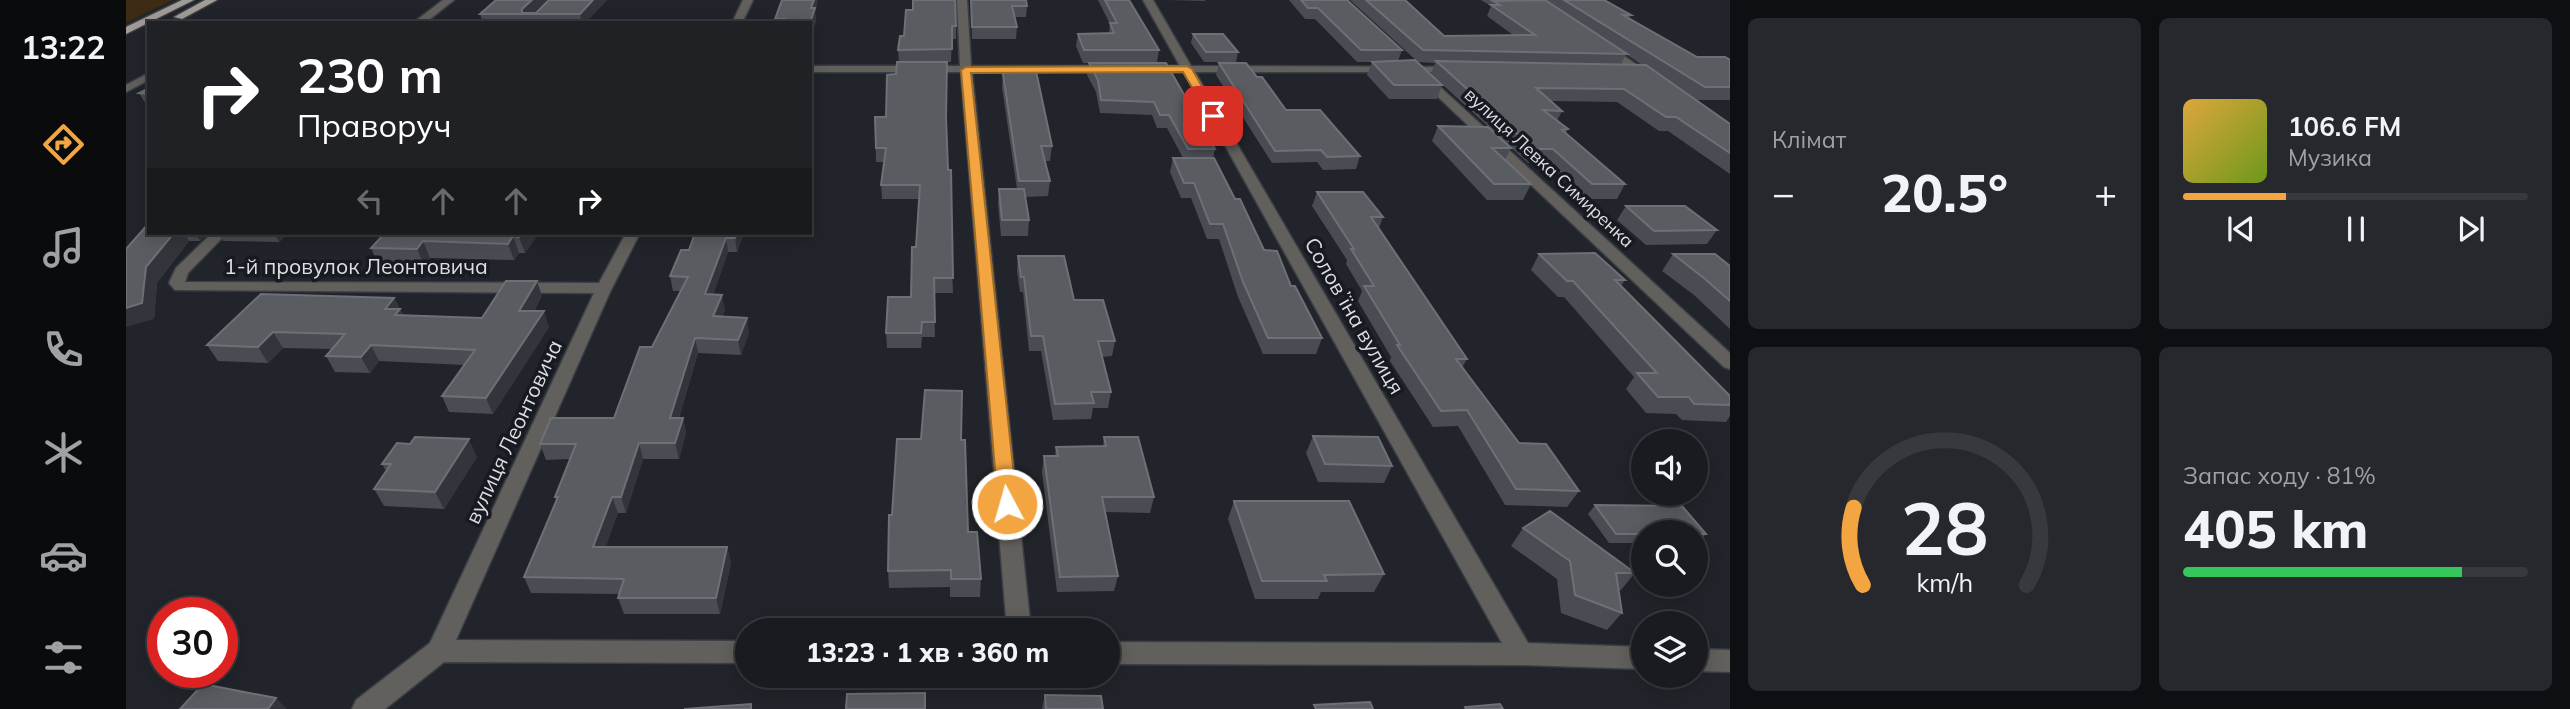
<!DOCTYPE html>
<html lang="uk">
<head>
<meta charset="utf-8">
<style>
	:root { --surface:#191b20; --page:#26282d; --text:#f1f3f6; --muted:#9fa1a5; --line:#37393e; --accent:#f2a541 }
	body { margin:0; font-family:Mulish,sans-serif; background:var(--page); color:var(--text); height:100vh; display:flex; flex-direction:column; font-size:26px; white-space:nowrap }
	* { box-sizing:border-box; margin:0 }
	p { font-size:23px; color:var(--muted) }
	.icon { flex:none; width:38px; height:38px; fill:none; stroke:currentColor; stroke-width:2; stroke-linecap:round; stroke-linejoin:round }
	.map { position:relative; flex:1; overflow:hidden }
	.panel { display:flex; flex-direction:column; gap:18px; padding:18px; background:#0e0f12; width:840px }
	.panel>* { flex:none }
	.top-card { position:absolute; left:21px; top:21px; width:665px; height:214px; border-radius:0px; box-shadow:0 4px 18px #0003,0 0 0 2px var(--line); background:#202124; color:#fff; overflow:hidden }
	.controls { position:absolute; left:1505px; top:429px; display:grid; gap:14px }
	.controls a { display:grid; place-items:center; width:77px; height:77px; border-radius:50%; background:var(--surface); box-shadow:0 4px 18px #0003,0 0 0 2px var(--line); font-size:35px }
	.speed { position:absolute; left:21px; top:597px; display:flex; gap:14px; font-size:35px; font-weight:700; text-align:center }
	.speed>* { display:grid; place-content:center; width:91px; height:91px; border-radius:50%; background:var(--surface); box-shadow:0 4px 18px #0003,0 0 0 2px var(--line); line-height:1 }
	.speed .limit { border:10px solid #d22; background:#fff; color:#111 }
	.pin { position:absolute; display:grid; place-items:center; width:60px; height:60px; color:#fff; margin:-30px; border-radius:14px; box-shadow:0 4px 10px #0006 }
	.me { position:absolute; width:77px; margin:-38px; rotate:354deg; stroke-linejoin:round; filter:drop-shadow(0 0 5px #0008) }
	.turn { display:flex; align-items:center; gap:24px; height:147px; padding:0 35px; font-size:32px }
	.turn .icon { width:91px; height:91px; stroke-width:2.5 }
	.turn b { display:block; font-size:49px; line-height:60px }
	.lanes { display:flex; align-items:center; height:66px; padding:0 35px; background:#0003; justify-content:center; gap:35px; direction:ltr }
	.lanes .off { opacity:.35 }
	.big { font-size:52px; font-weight:800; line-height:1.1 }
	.panel .widget { flex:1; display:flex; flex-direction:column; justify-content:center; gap:10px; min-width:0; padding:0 24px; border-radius:10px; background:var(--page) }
	.panel .dial { align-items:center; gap:0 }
	.dial svg { height:182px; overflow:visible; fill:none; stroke:var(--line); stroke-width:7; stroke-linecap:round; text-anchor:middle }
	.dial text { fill:var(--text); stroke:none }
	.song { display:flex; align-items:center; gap:21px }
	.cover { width:84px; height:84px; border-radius:10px; background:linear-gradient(135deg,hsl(40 70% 55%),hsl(80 70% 35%)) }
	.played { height:7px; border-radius:4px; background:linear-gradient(90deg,var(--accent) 30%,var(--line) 30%) }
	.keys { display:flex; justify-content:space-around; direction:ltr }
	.heat { display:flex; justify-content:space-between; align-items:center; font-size:38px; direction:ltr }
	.charge { height:10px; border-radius:5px; background:linear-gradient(90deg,#34c759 81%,var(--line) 0) }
	.panel .tiles { flex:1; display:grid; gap:18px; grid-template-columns:repeat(2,1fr) }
	.trip { position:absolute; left:609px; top:618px; width:385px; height:70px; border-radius:35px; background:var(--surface); box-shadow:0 4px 18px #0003,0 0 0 2px var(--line); font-weight:800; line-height:70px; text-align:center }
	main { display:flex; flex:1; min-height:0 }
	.menu { display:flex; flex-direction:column; width:126px; justify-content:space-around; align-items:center; background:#0a0b0d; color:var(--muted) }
	.menu .icon { width:49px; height:49px }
	.menu .on { color:var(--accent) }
	.menu b { font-size:32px; color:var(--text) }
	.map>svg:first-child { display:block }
	.green { fill:#3d2b16 }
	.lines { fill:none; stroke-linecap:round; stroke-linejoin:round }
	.service-casing { stroke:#3b3e44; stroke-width:3 }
	.minor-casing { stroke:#3b3e44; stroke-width:3 }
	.primary-casing { stroke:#3b3e44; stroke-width:3 }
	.service { fill:#62605d; fill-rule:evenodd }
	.minor { fill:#62605d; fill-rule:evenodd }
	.primary { fill:#a19c96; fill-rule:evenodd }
	.wall { fill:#494c52; fill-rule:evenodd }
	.shaded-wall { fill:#32353b }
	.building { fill:#595c61; stroke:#6d7076; stroke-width:2 }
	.route { fill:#f2a541; stroke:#9d6b2a; stroke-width:2 }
	.labels { text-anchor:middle; stroke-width:7; stroke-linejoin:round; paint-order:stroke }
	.far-street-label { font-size:18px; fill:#dcdee2; stroke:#171a20 }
	.street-label { font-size:21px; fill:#dcdee2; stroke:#171a20 }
</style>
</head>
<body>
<main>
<nav class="menu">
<b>13:22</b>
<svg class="icon on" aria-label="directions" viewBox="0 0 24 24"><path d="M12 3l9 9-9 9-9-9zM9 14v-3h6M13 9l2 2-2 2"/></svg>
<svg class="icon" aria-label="music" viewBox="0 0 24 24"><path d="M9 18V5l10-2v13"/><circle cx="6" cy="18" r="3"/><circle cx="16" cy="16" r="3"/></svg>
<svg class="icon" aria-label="phone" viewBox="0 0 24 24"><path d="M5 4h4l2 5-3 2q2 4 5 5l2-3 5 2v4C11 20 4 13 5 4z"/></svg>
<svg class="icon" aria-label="climate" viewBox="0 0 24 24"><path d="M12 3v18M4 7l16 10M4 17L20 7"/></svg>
<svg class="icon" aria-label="car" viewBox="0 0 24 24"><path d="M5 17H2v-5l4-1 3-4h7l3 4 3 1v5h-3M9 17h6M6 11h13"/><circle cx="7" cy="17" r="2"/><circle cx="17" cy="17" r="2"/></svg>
<svg class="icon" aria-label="filters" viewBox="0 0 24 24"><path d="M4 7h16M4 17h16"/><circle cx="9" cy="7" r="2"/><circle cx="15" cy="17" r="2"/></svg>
</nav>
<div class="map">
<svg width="1604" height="709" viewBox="0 0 1604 709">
	<rect width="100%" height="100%" fill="#21242a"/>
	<path class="green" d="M0,0H47L0,23Z"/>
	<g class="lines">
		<defs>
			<path id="service" d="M23,73V80L0,92V85Z"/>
			<path id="minor" d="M317,0H328L299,23H287Z
				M617,0H627L616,23H606Z
				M831,0H841L845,66H985L990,69L985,72H846L905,630H881L835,72H684V66H834Z
				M1017,0H1027L1065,66L1332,67V71L1328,72H1069L1402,643L1517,647V669L1395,665L982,664V642L1376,643L1058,72H1020L1015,69L1020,66H1054Z
				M1474,45H1482L1530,78L1521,80L1474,49Z
				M1293,75H1301L1604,353V369L1598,367L1293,79Z
				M86,233H101L62,273L59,282L473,283L500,233H514L484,292L330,640L621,641V663L318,662L259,709H226L230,700L304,643L468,293L49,290L43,283L50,268Z
				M1570,649L1604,650V672L1570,671Z"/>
			<path id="primary" d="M56,0H68L0,34V27Z
				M79,0H91L56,19L48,17Z"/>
		</defs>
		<use href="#service" class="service-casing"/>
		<use href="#minor" class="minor-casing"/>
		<use href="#primary" class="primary-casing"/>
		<use href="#service" class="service"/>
		<use href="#minor" class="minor"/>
		<use href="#primary" class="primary"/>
	</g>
	<path class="wall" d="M370,0H422L408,13H410L423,0H481L459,23H357L354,14Z
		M656,0H692L689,11L690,21L684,40V23H650L649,19Z
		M845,0L901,6L900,17H888L891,27L890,39H846Z
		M972,0H1003L1033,50L1031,62L1089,149L1087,158L1138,250L1165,286L1196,338L1190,354H1137L1112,297L1093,239H1081L1065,198H1055L1044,172L1047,158H1057L1041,128H1031L1026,115L974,113L970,92L961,75L963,63H957L950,46L952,34L983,33L984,24Z
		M1042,0H1079V1Z
		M1163,0H1221L1276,50L1272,61L1316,85L1311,99H1263L1241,75L1246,62H1231L1189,19H1179Z
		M1224,0H1279L1318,36L1387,35L1361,16L1365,6L1355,0H1478L1505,15L1503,19L1571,57L1604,60V100H1571L1553,88L1604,124V174L1542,131H1533L1491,102L1425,101L1436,111L1431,121L1442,129L1440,133L1499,184L1491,199H1458L1420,163H1402L1305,74L1309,63L1292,62ZM1500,54L1516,65L1495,64Z
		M780,10L830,26V39H826L825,62H814L820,118L827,293H808L809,337H796L795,348H761L760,333L785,297L790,247L793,199H756L755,185L758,162H750L749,117H760L773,62L772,50L778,36Z
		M1067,34L1112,52L1110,62H1078L1065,43Z
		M1093,63L1131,77L1160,110L1234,156L1230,169L1197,170L1191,162L1146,163L1090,75Z
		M877,74L926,146L924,161H919L924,181L922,196L899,197L903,220L902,236H875L872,204L873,189H891L876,87Z
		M23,88V109L13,93Z
		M1312,126L1385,148L1379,160L1405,184L1397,200H1361L1306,141Z
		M1191,192L1257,217L1253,228L1341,359L1336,368L1393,443L1453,491L1441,507L1379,505L1332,426L1307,427L1264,361L1265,357L1232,301L1236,291L1220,264L1221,260L1186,206Z
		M1500,206L1591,230L1581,244L1520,245L1491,220Z
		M23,233H83L74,241H63L31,283L28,319Z
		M91,233H163L153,242L97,241Z
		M259,233H413L399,253H393L388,260L304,258L298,265L252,264L245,248Z
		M569,233H618L611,252H602L587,295L599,310L596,316L623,333L615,355L572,353L553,418H557L560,433L553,459H517L500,513H492L479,547H601L605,563L594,614H498L492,598L493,594L405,593L398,577L431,502L429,497L444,459L420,460L414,444L488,418L526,347L555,291H547L544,276L563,250Z
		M1413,254L1499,280L1495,286L1604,396V416L1600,422L1556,420L1550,414L1520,413L1500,389L1508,377L1438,297H1432L1405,270Z
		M1547,254L1604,266V329L1568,295L1536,271Z
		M892,256L948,300L989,341L986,356L976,357L985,392L982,408H967L965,419L927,420L915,351H903L897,292H894L891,271Z
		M416,296L408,311L423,327L367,414L323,412L316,396L338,365L253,361L244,373L209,372L200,356L206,349L157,348L142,363L92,361L81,345L268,298L277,315L356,318Z
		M1187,436L1266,466L1258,483L1192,482L1180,453Z
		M978,437L1028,497L1024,513L979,512L992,576L988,591L931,592L916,472L918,456H929L930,447L977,446Z
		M835,440L842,532L855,579L854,597H824V587L763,588L762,571L766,515Z
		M351,457L318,509L258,506L248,489L260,471L256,464Z
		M1108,501L1258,574L1248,592H1195L1192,599H1129L1102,519Z
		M1469,505L1580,534L1572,543H1570V532H1517V543H1483L1462,514Z
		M1397,528L1509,573L1495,590H1492L1496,613L1481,630L1435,613L1431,579L1385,546Z
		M919,695L977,709H916Z"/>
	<path class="shaded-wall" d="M406,0H422L407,14H396V9Z
		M467,0H481L459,23H456L454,14Z
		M688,0H692L689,11L690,21L684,40L685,8Z
		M48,233H58L63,241L31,283L28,319L0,327V308L20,267Z
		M69,233H83L74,241Z
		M148,233H163L153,242Z
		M396,233H413L399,253L393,237Z
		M611,233H618L611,252L609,238Z
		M387,236L393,253L388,260L382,244Z
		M600,238L602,252L582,309L579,294Z
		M297,241L304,258L298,265L291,249Z
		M411,281L416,296L399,326L393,311Z
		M596,295L599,310L590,331L587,316Z
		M268,298L281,325L259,309Z
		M418,311L423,327L367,414L360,398Z
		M621,318L623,333L615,355L612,340Z
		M147,332L157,348L142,363L132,347Z
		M569,338L572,353L548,434L544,418Z
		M245,345L253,361L244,373L235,357Z
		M557,418L560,433L553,459L549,443Z
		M343,439L351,457L318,509L309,492Z
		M513,443L517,459L500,513L495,497Z
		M486,497L492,513L474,563L467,547Z
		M601,547L605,563L594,614L590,598Z
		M150,698L161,709H142Z"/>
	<path class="building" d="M370,0H406L396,9V13H410L423,0H467L454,14H354Z
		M656,0H688L685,8H689L684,23H657L659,19H649Z
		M787,0H829L830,26H826V49L772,50L774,36H778L780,10H787Z
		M845,0H900L901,6H886L891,27H846Z
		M979,0H1003L1033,50H958L952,34L988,33L984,23H991Z
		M1175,0H1221L1276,50H1235L1192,8H1182Z
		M1240,0H1279L1318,36L1409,35L1365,5H1374L1367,1L1419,0L1501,54L1297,50Z
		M1438,0H1478L1505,15H1497L1571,57H1599L1604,60V87H1579Z
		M1067,34H1097L1112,52H1080Z
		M1289,60L1316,85H1268L1246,62Z
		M1310,61L1520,65L1604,124V153L1550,117H1540L1498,89L1410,88L1436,111L1417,110L1442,129L1436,130L1499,184H1466L1427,149H1408Z
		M771,62H821L820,117L822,170H825L827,278H808L809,322H796L795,333H760L762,297H785L786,247H790L794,185H755L760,148H750L749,117H760L761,75L770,74Z
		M963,63H1040L1089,149H1062L1043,115H1034L1028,102L975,100L972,80Z
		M1093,63H1120L1131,77H1136L1160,110H1194L1234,156L1201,157L1195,150L1149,151Z
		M878,70L910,71L926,146H915L924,181H893L877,74Z
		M23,88V94L13,93Z
		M1312,126L1362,127L1385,148H1366L1405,184H1368Z
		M1047,158H1088L1109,199H1114L1138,250L1151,251L1165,286H1169L1196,338H1142L1117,282L1097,224H1084L1068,183H1058Z
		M873,189H898L903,220H876Z
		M1191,192H1237L1257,217H1245L1341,359H1330L1393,443L1420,444L1453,491L1390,489L1341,410L1315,411L1271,345H1274L1238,286H1248L1225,249H1228Z
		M1500,206H1559L1591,230L1528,231Z
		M23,223V233H48L20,267L16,303L0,308V249Z
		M259,233H396L393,237L387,236L382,244L297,241L291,249L245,248Z
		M569,233H611L609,238H600L579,294L596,295L587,316L621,318L612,340L569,338L544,418H557L549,443H513L495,497H486L467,547H601L590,598H492L498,579L398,577L432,497H429L450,444H414L425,418H488L514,347H526L562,277L544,276L555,250H563Z
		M1469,253L1499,280H1489L1604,396V405L1568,404L1563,397H1532L1511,373H1531L1447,281H1441L1413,254Z
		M1547,254H1589L1604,266V301L1579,279Z
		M892,256H938L948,300H977L989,341H972L985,392H965L968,403L929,404L917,336H905L898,277H895Z
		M380,281H411L393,311H418L360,398L316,396L349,350L245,345L235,357L200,356L219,334L147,332L132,347L81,345L135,294L268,298L259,309H274L269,315L356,318Z
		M799,390L836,391L835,440H839L842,532H851L855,579H825V570L762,571L763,515H766L771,439H795Z
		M1187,436L1252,437L1266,466L1199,464Z
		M289,437L343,439L309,492L248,489L265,464H256L271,443L284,444Z
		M978,437H1012L1028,497H976L992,576L934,577L918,456H932L930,447L980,446Z
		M1108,501H1223L1258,574L1198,575L1201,581H1136Z
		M1469,505L1556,506L1580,534H1570V532H1517V534H1490Z
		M1424,511L1509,573H1490L1496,613L1449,595L1444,561L1397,528Z
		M77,684L150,698L142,709H54Z
		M799,693V709H720L721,694Z
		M919,695L975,696L977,709H920Z
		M1244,702L1247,709H1190L1188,705Z
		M625,704V709H558Z
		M1374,704L1377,709H1340L1339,707Z"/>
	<path class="route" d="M1061,66L1066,69L1093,116L1091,118H1084L1057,72L845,73L891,504L888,509L881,511L875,509L872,504L835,70L840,67Z"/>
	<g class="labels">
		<g class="far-street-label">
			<text transform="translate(1423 168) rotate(43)" y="6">вулиця Левка Симиренка</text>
		</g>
		<g class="street-label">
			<text x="230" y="274">1-й провулок Леонтовича</text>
			<text transform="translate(1228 316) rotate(60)" y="7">Соловʼїна вулиця</text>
			<text transform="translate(388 432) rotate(-65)" y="7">вулиця Леонтовича</text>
		</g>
	</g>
</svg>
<div class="controls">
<a><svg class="icon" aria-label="sound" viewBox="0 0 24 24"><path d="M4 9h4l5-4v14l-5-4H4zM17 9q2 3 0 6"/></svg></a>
<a><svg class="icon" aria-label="search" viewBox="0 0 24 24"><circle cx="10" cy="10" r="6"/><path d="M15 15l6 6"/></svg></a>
<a><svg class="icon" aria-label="layers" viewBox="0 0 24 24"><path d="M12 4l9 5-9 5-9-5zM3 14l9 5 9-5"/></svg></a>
</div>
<div class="speed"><div class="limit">30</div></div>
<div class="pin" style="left:1087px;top:116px;background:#d93025"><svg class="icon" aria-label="arrive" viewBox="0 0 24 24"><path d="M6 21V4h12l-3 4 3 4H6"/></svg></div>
<svg class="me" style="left:881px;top:504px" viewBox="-20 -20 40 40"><circle r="17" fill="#f2a541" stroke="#fff" stroke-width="3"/><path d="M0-11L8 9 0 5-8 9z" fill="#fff"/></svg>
<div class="trip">13:23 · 1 хв · 360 m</div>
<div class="top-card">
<div class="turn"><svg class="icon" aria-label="right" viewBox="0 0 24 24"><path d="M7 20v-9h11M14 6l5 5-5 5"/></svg><div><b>230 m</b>Праворуч</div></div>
<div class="lanes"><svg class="icon off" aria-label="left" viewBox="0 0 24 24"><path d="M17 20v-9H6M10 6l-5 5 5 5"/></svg><svg class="icon off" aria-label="ahead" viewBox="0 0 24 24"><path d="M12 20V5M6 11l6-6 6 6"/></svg><svg class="icon off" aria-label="ahead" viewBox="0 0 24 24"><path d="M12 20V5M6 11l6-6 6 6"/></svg><svg class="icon" aria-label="right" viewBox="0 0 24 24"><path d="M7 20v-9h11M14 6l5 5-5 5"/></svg></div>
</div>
</div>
<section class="panel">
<div class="tiles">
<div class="widget"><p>Клімат</p>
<div class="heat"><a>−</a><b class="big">20.5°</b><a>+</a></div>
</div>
<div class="widget">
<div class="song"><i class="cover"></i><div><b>106.6 FM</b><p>Музика</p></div></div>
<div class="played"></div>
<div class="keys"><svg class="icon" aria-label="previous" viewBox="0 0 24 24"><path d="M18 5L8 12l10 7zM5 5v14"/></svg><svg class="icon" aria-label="pause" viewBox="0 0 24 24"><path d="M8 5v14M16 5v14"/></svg><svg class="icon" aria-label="next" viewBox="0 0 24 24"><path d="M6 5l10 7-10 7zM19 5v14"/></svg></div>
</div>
<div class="widget dial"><svg viewBox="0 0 100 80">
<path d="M14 69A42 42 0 1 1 86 69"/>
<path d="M14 69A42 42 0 0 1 10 35" stroke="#f2a541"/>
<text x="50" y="56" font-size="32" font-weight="700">28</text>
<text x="50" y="72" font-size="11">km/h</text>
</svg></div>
<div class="widget"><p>Запас ходу · 81%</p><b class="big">405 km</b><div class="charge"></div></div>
</div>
</section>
</main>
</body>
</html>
